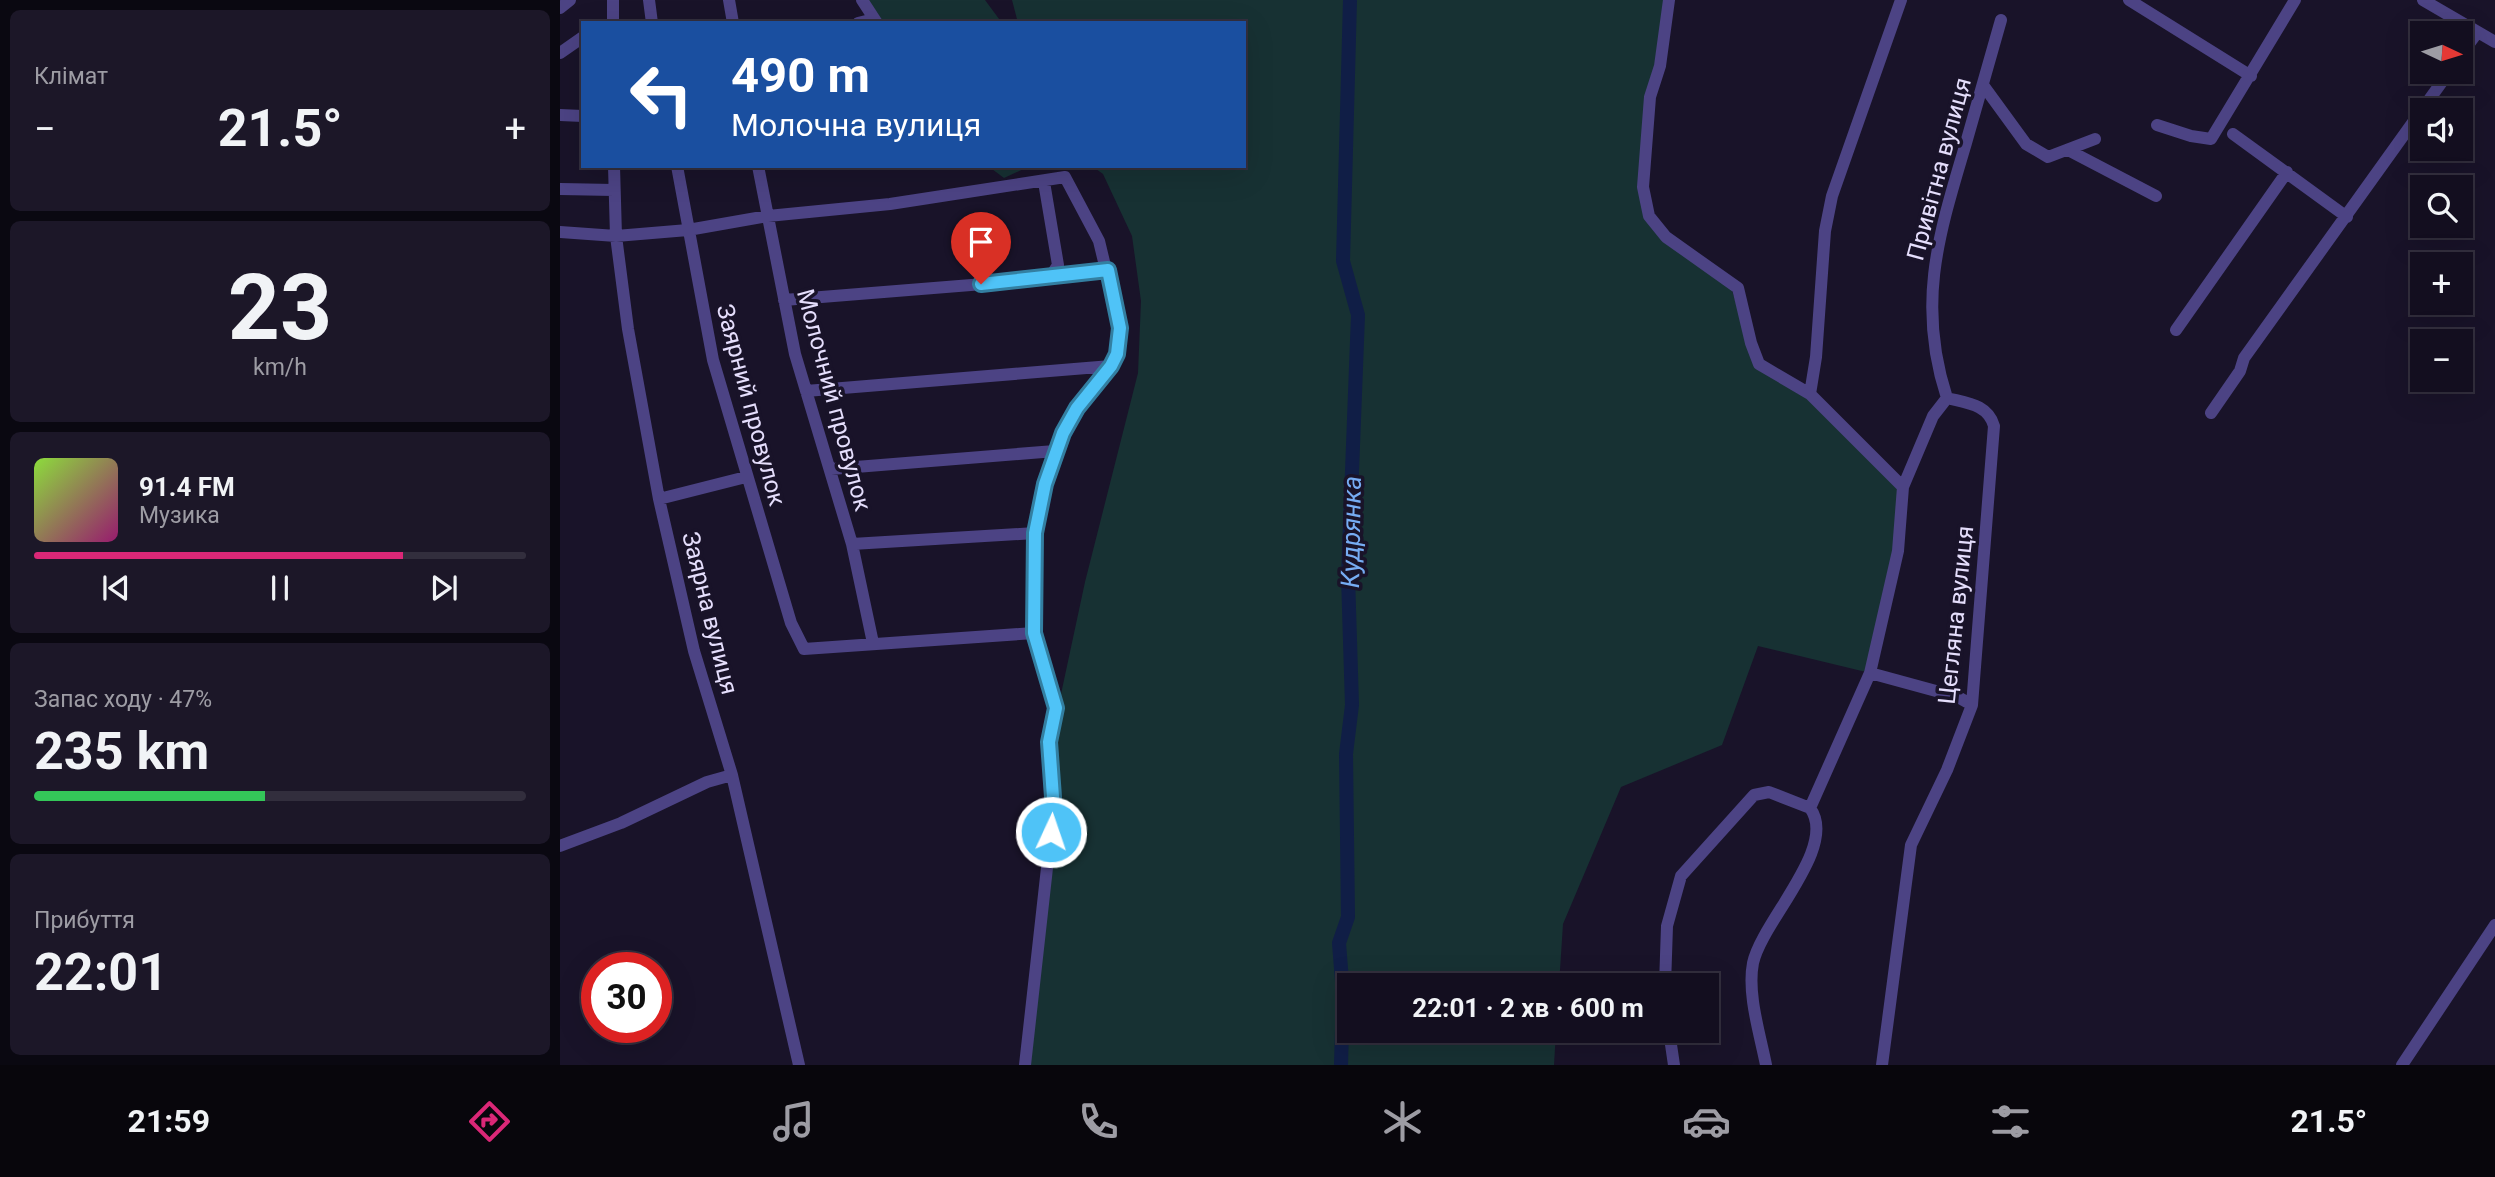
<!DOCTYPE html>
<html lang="uk">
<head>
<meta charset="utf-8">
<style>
	:root { --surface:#130e1f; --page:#1c1728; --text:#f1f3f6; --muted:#9d9ca4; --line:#322e3d; --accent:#db2777 }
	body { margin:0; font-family:Roboto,sans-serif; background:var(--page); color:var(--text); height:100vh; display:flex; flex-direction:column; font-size:26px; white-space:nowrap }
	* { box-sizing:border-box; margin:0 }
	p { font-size:23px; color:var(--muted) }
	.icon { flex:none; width:38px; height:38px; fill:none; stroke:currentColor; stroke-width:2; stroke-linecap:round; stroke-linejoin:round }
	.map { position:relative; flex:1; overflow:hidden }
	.details { display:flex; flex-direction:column; gap:10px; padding:10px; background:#0a0811; width:560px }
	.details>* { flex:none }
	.top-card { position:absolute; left:21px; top:21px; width:665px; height:147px; border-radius:0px; box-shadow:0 7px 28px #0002,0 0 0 2px var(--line); background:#1a4fa0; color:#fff; overflow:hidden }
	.needle { width:46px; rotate:94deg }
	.buttons { position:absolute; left:1850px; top:21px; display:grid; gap:14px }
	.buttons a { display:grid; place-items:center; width:63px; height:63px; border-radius:0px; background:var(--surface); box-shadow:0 7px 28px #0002,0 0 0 2px var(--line); font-size:35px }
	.speed { position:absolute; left:21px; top:952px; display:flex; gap:14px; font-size:35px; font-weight:700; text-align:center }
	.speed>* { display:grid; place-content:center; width:91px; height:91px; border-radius:50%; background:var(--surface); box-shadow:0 7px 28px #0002,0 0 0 2px var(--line); line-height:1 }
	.speed .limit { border:10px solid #d22; background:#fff; color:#111 }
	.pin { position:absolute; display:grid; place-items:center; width:60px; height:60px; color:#fff; margin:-72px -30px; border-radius:50% 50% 50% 0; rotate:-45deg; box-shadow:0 0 7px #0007 }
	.pin .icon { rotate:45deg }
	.me { position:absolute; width:77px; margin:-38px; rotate:3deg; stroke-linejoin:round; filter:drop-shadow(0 0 5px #0008) }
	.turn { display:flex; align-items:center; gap:24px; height:147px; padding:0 35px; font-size:32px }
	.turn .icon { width:91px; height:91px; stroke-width:2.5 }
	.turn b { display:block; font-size:49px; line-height:60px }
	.big { font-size:52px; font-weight:700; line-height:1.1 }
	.details .card { flex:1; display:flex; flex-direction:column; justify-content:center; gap:10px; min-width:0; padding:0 24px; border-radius:10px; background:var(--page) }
	.details .dial { align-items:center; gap:0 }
	.dial b { font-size:91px; line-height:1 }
	.song { display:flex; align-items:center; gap:21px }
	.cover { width:84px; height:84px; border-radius:10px; background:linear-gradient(135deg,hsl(90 70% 55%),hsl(320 70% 35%)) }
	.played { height:7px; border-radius:4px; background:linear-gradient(90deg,var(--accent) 75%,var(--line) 75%) }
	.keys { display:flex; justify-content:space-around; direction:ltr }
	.heat { display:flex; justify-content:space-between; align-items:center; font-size:38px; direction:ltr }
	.charge { height:10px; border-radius:5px; background:linear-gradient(90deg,#34c759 47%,var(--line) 0) }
	.trip { position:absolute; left:777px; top:973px; width:382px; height:70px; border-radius:0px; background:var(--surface); box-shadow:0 7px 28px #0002,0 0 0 2px var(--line); font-weight:700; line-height:70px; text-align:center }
	.dock { display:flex; height:112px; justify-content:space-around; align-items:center; background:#08060c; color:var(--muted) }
	.dock .icon { width:49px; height:49px }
	.dock .current { color:var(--accent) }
	.dock b { font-size:32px; color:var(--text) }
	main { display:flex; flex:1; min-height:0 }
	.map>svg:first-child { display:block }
	.green { fill:#173133 }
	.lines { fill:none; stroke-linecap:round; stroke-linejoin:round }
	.river { stroke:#101e46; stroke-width:14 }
	.minor { stroke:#4c4384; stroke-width:12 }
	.route-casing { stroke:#337fa1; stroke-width:18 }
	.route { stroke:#4fc3f7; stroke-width:12 }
	.labels { text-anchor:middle; stroke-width:7; stroke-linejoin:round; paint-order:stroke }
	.street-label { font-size:24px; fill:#e5defc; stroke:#191329 }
	.water-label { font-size:26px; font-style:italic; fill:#76acf3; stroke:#191329 }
</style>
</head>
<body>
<main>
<section class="details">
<div class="card"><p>Клімат</p>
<div class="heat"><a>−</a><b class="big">21.5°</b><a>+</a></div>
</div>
<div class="card dial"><b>23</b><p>km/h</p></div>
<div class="card">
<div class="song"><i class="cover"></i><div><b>91.4 FM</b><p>Музика</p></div></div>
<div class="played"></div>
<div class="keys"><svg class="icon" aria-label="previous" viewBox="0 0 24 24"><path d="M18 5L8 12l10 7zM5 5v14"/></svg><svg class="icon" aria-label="pause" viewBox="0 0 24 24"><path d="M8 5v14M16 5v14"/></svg><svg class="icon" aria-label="next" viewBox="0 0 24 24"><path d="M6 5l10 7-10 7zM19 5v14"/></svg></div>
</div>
<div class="card"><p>Запас ходу · 47%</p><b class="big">235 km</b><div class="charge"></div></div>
<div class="card"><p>Прибуття</p><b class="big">22:01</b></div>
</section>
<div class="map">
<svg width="1935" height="1065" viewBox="0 0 1935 1065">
	<rect width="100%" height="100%" fill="#191329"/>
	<path class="green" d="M303,0H425L442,23H318Z
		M452,0H1106L1096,65L1085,217L1170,284L1196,367L1247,397L1339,488L1334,551L1306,672L1198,646L1162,745L1061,787L1003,924L999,985H789V1031H996L994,1065H467L498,708L525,582L578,373L581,301L572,236L543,174L532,166H684V23H458Z
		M428,166H470L444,178Z"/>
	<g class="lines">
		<path class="river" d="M781,1065L783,994L779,943L788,917L786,754L792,705L788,576L798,315L783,261L790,0"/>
		<path class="minor" d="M89,0L92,23
			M169,0L173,23
			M302,0L317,23
			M1109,0L1100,66L1090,97L1083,187L1089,216L1106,237L1178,288L1191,343L1199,364L1250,394L1343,487L1338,551L1310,673L1250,808C1279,847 1202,921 1193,963C1187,994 1200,1034 1206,1065
			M1569,0L1691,76
			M1863,0L1935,42
			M0,8L10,0
			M53,23V0
			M298,23L314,19
			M0,53L23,37
			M1900,56L1917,33
			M1423,85L1466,144L1488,157L1535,139
			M0,115L23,116
			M1597,125L1631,136L1651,139L1735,0
			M1673,134L1787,217
			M1508,150L1596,196
			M54,166L56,236L68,329L99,499L134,651L172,775L239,1065
			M117,166L153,360L231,623L244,649L474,633
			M198,166L235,354L292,544L313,643
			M484,182L498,265L490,277
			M0,189L54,190
			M0,232L56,236L128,230L208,216L330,204L505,177L539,241L560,328L557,354L551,366L517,408L495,451L475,533L474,633L496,708L489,742L493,797L491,832L465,1065
			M224,300L475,280L548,270
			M1616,330L1727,172
			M246,391L551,366
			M1250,394L1256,357L1265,231L1272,196L1341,0
			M1651,413L1680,371L1684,358L1889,72
			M271,469L495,451
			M1343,487L1373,416L1387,398C1356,303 1379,234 1406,143C1418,102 1429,61 1441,20
			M99,499L186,477
			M292,544L475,533
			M1310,673L1398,697L1412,705
			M0,846L61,823L147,782L172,775
			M1105,985L1107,926L1121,876L1194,795L1209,792L1250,808
			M1109,1031L1114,1065
			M1322,1065L1351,845L1387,770L1412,705L1434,426C1428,404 1406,403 1387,398
			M1842,1065L1935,925"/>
	</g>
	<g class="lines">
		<defs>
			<path id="route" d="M421,284L548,270L560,328L557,354L551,366L517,408L503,433L485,484L475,533L474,633L496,708L489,742L493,797L491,832"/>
		</defs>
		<use href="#route" class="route-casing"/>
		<use href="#route" class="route"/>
	</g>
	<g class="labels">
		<g class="street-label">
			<text transform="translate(1379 169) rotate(-75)" y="8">Привітна вулиця</text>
			<text transform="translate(274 400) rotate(75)" y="8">Молочний провулок</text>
			<text transform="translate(191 405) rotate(75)" y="8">Заярний провулок</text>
			<text transform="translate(150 613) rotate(76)" y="8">Заярна вулиця</text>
			<text transform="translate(1396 615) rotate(-84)" y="8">Цегляна вулиця</text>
		</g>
		<g class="water-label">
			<text transform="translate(791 532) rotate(-89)" y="9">Кудрянка</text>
		</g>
	</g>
</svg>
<div class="buttons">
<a><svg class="needle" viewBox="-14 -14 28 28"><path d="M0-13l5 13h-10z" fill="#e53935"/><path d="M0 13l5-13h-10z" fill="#9d9ca4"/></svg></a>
<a><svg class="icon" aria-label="sound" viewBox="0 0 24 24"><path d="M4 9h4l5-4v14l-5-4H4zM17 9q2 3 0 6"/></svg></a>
<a><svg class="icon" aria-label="search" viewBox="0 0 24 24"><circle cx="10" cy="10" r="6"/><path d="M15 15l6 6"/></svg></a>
<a>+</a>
<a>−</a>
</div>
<div class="speed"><div class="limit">30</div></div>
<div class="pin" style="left:421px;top:284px;background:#d93025"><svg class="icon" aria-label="arrive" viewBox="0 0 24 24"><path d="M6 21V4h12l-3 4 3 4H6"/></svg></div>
<svg class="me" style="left:491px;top:832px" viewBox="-20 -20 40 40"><circle r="17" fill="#4fc3f7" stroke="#fff" stroke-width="3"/><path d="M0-11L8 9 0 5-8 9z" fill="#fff"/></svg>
<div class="trip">22:01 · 2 хв · 600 m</div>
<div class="top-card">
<div class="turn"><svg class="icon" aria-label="left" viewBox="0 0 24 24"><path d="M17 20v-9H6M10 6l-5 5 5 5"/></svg><div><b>490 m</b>Молочна вулиця</div></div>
</div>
</div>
</main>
<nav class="dock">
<b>21:59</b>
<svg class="icon current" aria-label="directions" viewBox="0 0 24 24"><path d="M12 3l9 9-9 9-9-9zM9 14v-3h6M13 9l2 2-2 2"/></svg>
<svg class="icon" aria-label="music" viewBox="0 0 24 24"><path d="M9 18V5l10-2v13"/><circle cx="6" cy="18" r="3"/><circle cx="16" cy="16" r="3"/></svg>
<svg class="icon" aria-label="phone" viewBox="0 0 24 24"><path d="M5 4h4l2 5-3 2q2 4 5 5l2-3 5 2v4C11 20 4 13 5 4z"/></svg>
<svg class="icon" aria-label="climate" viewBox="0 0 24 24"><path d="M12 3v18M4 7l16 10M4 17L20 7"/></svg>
<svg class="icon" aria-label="car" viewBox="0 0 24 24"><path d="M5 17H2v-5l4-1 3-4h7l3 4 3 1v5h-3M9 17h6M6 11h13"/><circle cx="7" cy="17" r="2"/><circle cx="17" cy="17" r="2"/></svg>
<svg class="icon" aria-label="filters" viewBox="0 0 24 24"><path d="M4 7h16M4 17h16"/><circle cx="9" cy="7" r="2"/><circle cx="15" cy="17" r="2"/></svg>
<b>21.5°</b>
</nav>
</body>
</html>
